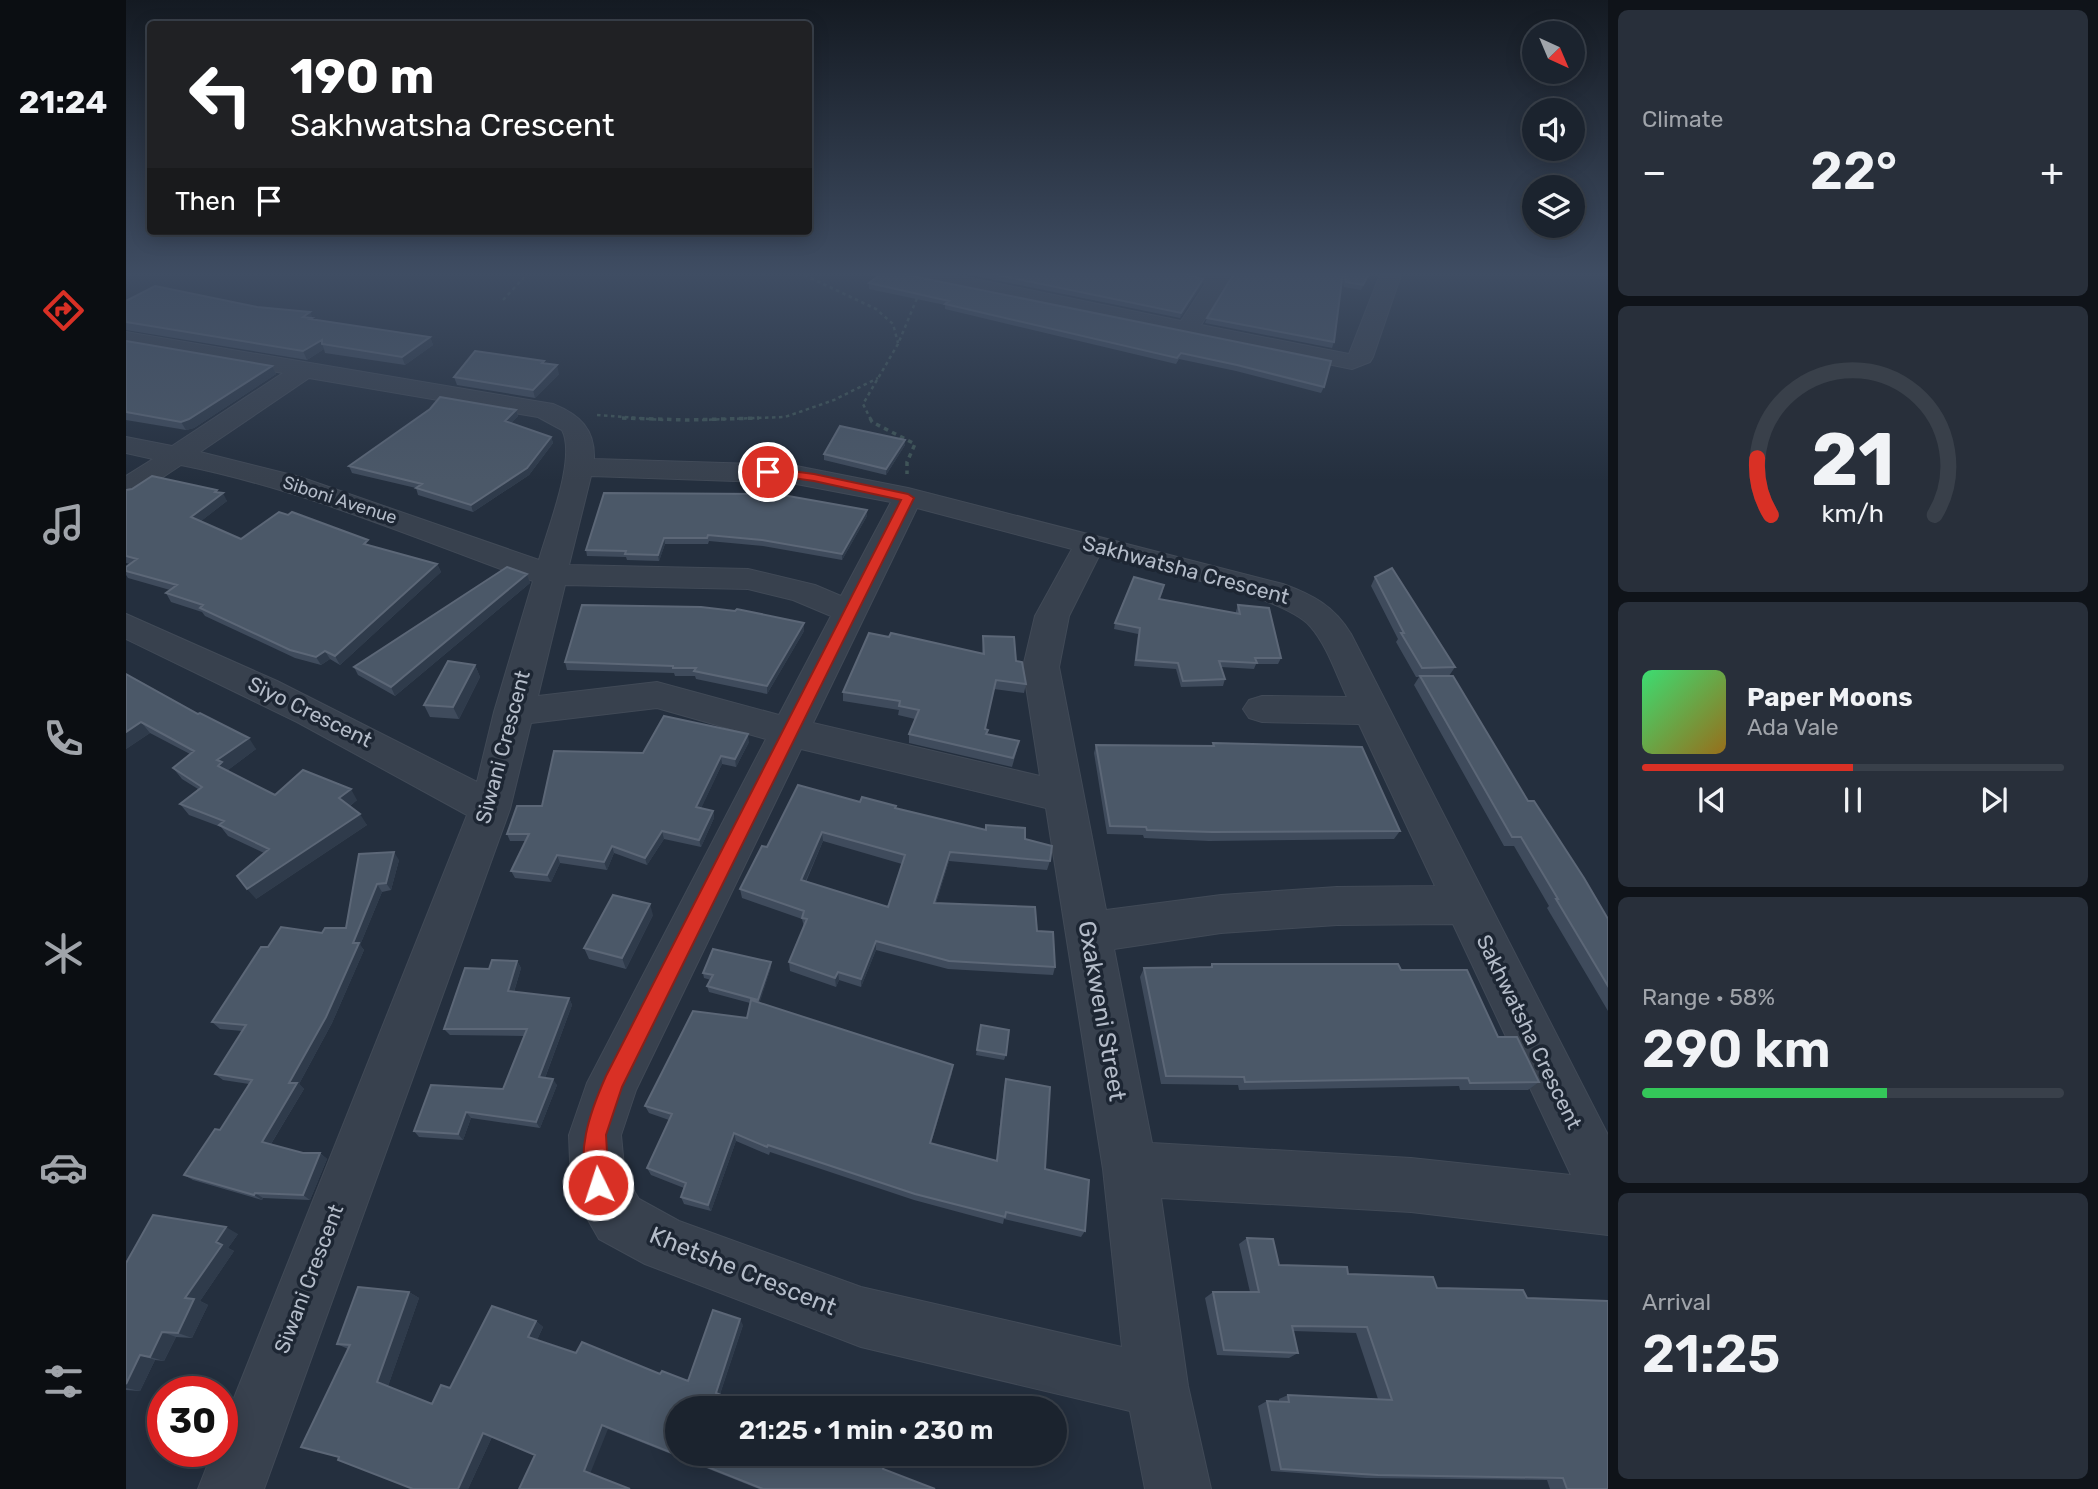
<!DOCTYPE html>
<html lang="en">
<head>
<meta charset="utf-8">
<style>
	:root { --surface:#1b232e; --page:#282f3a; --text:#f1f3f6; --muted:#a0a4aa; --line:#39404a; --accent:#d93025 }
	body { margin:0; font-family:Rubik,sans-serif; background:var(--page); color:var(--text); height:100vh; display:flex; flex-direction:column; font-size:26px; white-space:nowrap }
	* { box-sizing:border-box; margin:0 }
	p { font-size:23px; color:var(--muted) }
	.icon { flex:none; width:38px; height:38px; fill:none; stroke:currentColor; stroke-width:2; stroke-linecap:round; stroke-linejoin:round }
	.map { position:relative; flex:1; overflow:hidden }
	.panel { display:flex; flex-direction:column; gap:10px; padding:10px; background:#0f1319; width:490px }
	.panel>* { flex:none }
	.guide { position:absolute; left:21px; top:21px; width:665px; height:214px; border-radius:7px; box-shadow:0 4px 18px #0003,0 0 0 2px var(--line); background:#202124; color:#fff; overflow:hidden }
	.needle { width:46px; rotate:136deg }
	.fabs { position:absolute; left:1396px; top:21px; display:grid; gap:14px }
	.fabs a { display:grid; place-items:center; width:63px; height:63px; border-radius:50%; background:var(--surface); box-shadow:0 4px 18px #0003,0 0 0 2px var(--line); font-size:35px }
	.speed { position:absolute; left:21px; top:1376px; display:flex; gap:14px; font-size:35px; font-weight:700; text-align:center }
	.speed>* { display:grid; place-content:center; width:91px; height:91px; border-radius:50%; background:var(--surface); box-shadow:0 4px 18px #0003,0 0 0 2px var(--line); line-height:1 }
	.speed .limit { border:10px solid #d22; background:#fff; color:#111 }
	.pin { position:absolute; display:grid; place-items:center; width:60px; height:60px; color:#fff; margin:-30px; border:4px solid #fff; border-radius:50%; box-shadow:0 2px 7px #0007 }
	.me { position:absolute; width:77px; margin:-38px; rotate:356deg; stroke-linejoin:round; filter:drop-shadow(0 0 5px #0008) }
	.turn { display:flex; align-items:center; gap:24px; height:147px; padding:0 28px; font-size:32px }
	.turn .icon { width:91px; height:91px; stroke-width:2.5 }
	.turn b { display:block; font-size:49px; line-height:60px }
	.then { display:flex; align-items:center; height:66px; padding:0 28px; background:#0003; gap:14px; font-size:26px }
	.big { font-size:52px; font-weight:600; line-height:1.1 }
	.panel .widget { flex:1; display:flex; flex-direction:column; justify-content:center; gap:10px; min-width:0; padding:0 24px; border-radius:10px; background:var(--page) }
	.panel .dial { align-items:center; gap:0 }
	.dial svg { height:182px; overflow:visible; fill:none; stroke:var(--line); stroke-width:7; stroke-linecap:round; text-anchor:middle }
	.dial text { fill:var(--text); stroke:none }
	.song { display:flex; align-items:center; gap:21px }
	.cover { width:84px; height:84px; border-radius:10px; background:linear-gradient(135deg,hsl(140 70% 55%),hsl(40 70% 35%)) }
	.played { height:7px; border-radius:4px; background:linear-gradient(90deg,var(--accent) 50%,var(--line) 50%) }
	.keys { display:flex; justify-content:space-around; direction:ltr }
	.heat { display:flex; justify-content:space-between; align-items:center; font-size:38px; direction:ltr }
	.charge { height:10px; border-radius:5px; background:linear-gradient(90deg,#34c759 58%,var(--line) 0) }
	.trip { position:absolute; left:539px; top:1396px; width:402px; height:70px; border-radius:35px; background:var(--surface); box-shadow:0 4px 18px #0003,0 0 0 2px var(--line); font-weight:600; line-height:70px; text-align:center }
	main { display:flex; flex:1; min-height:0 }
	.tabs { display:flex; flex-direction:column; width:126px; justify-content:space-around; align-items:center; background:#0b0e12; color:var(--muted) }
	.tabs .icon { width:49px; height:49px }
	.tabs .selected { color:var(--accent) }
	.tabs b { font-size:32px; color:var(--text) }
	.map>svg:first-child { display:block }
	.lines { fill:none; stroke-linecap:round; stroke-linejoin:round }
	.minor-casing { stroke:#414a57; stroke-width:2 }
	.path-far1 { stroke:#3f5557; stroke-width:2.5; stroke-dasharray:3.5 3.5; stroke-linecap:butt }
	.path { stroke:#3f5557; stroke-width:3.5; stroke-dasharray:4.5 4.5; stroke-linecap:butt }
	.minor { fill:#38414e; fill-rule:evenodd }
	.wall { fill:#3f4b5c; fill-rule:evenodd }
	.shaded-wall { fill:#2f3b4b }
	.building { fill:#4b5868; stroke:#5c6777; stroke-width:2; fill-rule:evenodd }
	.route { fill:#d93025; stroke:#8d1f18; stroke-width:2 }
	.labels { text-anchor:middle; stroke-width:7; stroke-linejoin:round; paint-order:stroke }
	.far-street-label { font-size:18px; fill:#b4bcc9; stroke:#1d2633 }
	.street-label { font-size:21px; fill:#b4bcc9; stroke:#1d2633 }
	.near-street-label { font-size:24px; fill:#b4bcc9; stroke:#1d2633 }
</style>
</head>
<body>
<main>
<nav class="tabs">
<b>21:24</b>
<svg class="icon selected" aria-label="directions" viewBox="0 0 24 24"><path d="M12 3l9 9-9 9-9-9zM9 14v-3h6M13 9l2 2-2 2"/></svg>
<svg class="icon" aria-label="music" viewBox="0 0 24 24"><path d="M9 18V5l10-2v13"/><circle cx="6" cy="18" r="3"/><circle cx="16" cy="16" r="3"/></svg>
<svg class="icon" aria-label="phone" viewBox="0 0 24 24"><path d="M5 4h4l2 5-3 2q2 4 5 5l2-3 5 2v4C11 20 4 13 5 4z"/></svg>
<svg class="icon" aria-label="climate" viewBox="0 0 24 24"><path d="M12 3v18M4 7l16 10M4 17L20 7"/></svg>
<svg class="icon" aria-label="car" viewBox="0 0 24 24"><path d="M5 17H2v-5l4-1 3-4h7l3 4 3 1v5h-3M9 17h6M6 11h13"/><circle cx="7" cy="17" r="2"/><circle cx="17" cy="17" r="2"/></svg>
<svg class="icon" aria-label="filters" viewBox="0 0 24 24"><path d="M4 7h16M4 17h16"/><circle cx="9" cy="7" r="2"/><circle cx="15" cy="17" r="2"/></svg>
</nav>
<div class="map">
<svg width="1482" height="1489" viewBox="0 0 1482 1489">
	<rect width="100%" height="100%" fill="#242f3e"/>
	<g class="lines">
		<defs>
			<path id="minor" d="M771,272H815L1055,321L1080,283L1051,276L1048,272H1108L1075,325L1223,354L1255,272H1276L1247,357L1244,362L1226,369L781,278Z
				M0,332L427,404C454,415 469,429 468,459L665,465L782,488L1157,584C1187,595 1208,606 1225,634L1482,1135V1235L1285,1212L1035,1198L1062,1386L1085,1489H1019L1004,1411L735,1347L519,1264L473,1239L453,1204L445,1185L443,1135L461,1083L640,739L531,708L405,723L384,809L138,1489H72L87,1451H96V1428L341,815L171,722L0,639V614L151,681L351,782L368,712L407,581C291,539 176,489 55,465L10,495L0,498V476L27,459L0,453V437L46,446L157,373L0,346ZM183,378L412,417L436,430C451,458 421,530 413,560L174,477L74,452ZM465,476L665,483L765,502L715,596L689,585L622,569L443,565ZM791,508L946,549L909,616L897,667L914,776L687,723ZM973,556C1019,568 1155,594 1184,626C1201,645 1210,674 1221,697L1136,696L1123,700L1117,709L1123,718L1136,722L1233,724L1309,886L1211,887L1095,895L980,910L933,667L943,616ZM439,585L622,589L667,600L705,616L653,715L531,682L412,696ZM675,749L920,808L977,1169L996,1347L735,1287L553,1221L513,1199L499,1177L495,1135L510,1090ZM1327,924L1445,1175L1285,1158L1026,1143L988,949L1095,933L1211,925Z"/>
		</defs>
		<use href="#minor" class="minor-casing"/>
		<path class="path-far1" d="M672,272L750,309L767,324L772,343
			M377,300L403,272
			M471,415L538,420
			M576,420L659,417L708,400L752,378
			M745,420L737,404L772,344L792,296"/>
		<path class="path" d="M496,418L562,420L633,418
			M744,418L746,422L789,444L781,462V474"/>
		<use href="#minor" class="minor"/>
	</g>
	<path class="wall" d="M707,272H776L781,275L1198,387L1195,393L1110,371L1053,359L1050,364L819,309V305L743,289V283L753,275Z
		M830,272L1052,273L1077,279L1076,285L1054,318Z
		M1109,272H1244L1235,290L1218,287L1216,278L1208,342L1206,348L1079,323L1081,318Z
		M0,301L131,307L184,312L187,320L304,337L307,345L279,365L199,353L198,349L181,360L0,330Z
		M0,341L146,366L150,374L68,428L60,430L0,420Z
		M433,374L409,398L331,385L328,377Z
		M390,410L392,416L385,423L425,437L427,443L403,475L347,512L292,495L290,488L226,473L223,466Z
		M779,440V445L760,475L698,460V454Z
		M0,490L93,492L101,501L75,521L115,539L245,546L311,564L315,572L214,665L204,659L195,665L169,658L79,616L76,612L45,602L40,593L44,590L2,578L0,575V567L4,564L0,563Z
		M478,493L741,516L716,560L637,546L583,541L582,544H539L533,561L501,560L500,557L461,556L460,550Z
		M401,574L404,583L269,696L232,675L228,667Z
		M1249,577L1329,667L1323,676L1402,801L1482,919V1011L1421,908L1423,906L1388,846H1378L1288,685L1293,677H1290L1270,642L1272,639L1245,586Z
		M1037,591L1033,599L1110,614V611L1112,605L1155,658L1152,664H1130L1128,669L1095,667L1099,679L1097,686L1055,687L1050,669L1008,666L1012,634L988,629L989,623Z
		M678,623V631L641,694L570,679L569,676H549L548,673L441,670L439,662Z
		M857,636L890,661L900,684L898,693L868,689L859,729L862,730L861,734L891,750L886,767L783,743V734L789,719L772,715L773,710L717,701V692L856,654Z
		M349,665L354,677L333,719L304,717L298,705Z
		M0,674L130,749L102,770L103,772L149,795L231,800L224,806L241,825L130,899L138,853L102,836L95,827L63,815L54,804L72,789L56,779L47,768L64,754L24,733L0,749Z
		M623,742L610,767L596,764L575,808L587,811L588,818L575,847L538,839L521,865L488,853L481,870L434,863L425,882L389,878L385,871L400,841H384L381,834L416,806L517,753Z
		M1087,743L1274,831L1268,839L1083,841L1018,838L1017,835L981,834L968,753L970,745L1086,746Z
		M734,802L770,806V809L860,830V825L899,839L924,861L921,870L823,861L810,903L911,931L929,967L927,975L822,969L750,950L735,987L713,980L710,987L664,971L663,962L678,927L676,919L616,898L614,889ZM697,841L776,864L762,907L680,882Z
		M233,854L273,860L265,890L256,892L234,945L238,950L206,1023L173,1084L178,1089L145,1144L177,1153H194L201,1159L184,1200L137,1198L136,1200L67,1180L58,1175L94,1130L123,1084L97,1080L89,1074L116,1031L94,1029L86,1022L142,947L196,933L220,928Z
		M527,915L500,969L463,959L458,948Z
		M391,961L395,968L388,992L443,998L446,1005L419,1078L431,1085L414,1128L345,1118L337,1140L293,1137L288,1131L377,1089L398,1036L324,1035L318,1029L363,969Z
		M1086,964L1275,970L1372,1037L1413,1082L1402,1090H1334L1333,1086L1113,1090L1112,1085L1035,1084L1014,977L1018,968L1084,967Z
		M645,967L633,1003L826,1073L805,1143L870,1161L878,1087L880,1079L919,1169L959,1231L955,1237L878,1219L877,1224L788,1200L644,1152L643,1155L610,1141L585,1211L558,1204L555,1197L558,1188L525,1175L521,1168L543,1120L523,1113L519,1106L621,1018L624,1003L583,992L581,986L585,980L578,978L577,973Z
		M855,1025L880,1055L878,1060L850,1055Z
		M112,1234L102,1248L108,1251L74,1301L82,1305L66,1338L50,1337L38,1361L29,1360L14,1391L0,1390V1263Z
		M1121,1238L1153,1265L1222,1274L1311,1288L1482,1489H1424L1421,1480L1240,1478L1145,1471L1132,1406L1141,1401L1153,1402V1399L1162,1395L1252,1399L1230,1333L1167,1331L1172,1353L1163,1358L1091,1355L1079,1298L1087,1292H1124L1113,1244Z
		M283,1292L293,1298L262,1386L306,1404L324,1388L410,1321L417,1327L411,1340L450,1353L562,1381L617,1325L594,1394L758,1470L809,1489H633L482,1429L409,1455L366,1437L342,1489L213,1457L222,1349L211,1344Z"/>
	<path class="shaded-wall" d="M1077,279L1076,285L1054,318L1055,313Z
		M184,312L190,326L177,317Z
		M304,337L307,345L279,365L276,357Z
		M196,340V344L198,349L181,360L177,351Z
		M431,365L433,374L409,398L407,390Z
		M146,366L150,374L68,428L60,430L55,422Z
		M390,410L392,416L381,428L379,421Z
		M425,437L427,443L403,475L347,512L345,505Z
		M779,440V445L760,475V469Z
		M91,490L94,495L97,493L101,501L70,525L65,517Z
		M741,510V516L716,560V554Z
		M538,538L539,544L533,561L532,555Z
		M311,564L315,572L214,665L209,656Z
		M401,574L404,583L269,696L265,687Z
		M678,623V631L641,694V686Z
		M199,651L204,659L195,665L190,657Z
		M349,665L354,677L333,719L327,707Z
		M15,722L24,733L0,749V732Z
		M622,734L623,742L610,767L609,759Z
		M123,738L130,749L102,770L105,773L92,766L91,760Z
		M595,756L596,764L572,815L570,807Z
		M225,789L231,800L220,809L213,798Z
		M587,811L588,818L575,847L573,840Z
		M234,814L241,825L130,899L121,889Z
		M536,831L538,839L521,865L519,858Z
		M696,832L697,841L676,889L675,880Z
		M486,846L488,853L481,870L478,862Z
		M268,852L273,860L265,890L260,883Z
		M824,852L823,861L807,912L808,903Z
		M431,855L434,863L425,882L421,875Z
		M251,884L256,892L234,945L238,950L206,1023L173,1084L178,1089L143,1147L136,1142L227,943Z
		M524,904L527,915L500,969L496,958Z
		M750,941V950L735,987V979Z
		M391,961L395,968L386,998L382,991Z
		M645,962V967L633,1005L632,1000Z
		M712,972L713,980L710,987L709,978Z
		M443,998L446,1005L417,1083L413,1077Z
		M827,1065L826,1073L803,1150L804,1143Z
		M427,1079L431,1085L414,1128L410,1122Z
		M340,1112L345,1118L337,1140L332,1134Z
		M608,1133L610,1141L585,1211L582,1205Z
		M194,1153L201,1159L184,1200L177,1195Z
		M129,1193L137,1198L136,1200L128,1195Z
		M100,1227L112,1234L102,1248L108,1251L74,1301L82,1305L66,1338L52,1333L59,1298L90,1242Z
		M283,1292L293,1298L262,1386L251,1382Z
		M614,1319L617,1325L593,1397L590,1393Z
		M410,1321L417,1327L410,1342L402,1337Z
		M36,1332L50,1337L38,1361L24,1357Z
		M14,1355L29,1360L14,1391L0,1388V1384Z
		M476,1425L482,1429L464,1474L458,1471Z
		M357,1433L366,1437L342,1489H332Z"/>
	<path class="building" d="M757,272H776L781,275L1205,361L1198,387L1111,365L1055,353L1051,358L819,304L823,301L743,283Z
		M857,272H1051L1077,279L1055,313Z
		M1109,272H1217L1208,342L1081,318Z
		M1218,272H1244L1237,285L1220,282Z
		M29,286L131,307L184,312L177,317L186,318L184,319L304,337L276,357L196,344V340L177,351L0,322V301Z
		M0,341L146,366L63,419L55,422L0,412Z
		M349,351L418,361L416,363L431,365L407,390L328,377Z
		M314,397L390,410L379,421L425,437L401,468L345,505L290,488L296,484L223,466L304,409Z
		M714,426L779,440L760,469L698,454Z
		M26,476L91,490L89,492L97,493L65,517L115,539L153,512L162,515L166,512L242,540L238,544L311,564L209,656L199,651L190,657L164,650L74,608L77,605L40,593L51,585L0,571V567L11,559L0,556V490L6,489Z
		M478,493L651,494L741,510L716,554L636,540L582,535L581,538H538L532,555L499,554L500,551L460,550Z
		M381,567L401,574L265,687L228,667Z
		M1266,568L1329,667L1296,668L1275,633H1278L1249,577Z
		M1008,577L1038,585L1033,599L1114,614L1112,605L1143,608L1155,658H1129L1131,663L1093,661L1099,679L1057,681L1052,663L1010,660L1014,628L989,623Z
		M456,605L575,607L609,611L611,609L678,623L641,686L568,671L570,668H547V666L439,662Z
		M743,633L763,637L765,633L858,654L857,636L888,637L890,661L896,662L900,684L870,680L859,729L862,730L860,734L893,741L887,758L783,734L793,710L773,706L774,701L717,692Z
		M322,661L349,665L327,707L298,705Z
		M0,674L72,714L74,713L123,738L91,760L96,762L92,766L149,795L177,770L225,789L213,798L234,814L121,889L111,876L143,849L93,825L98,821L54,804L76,787L47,768L68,751L15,722L0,732Z
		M1294,676H1327L1402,801H1408L1458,878L1482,919V986L1430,899H1432L1395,837H1386Z
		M538,716L622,734L609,759L595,756L570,807L587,811L573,840L536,831L519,858L486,846L478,862L431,855L421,875L385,871L403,834H381L391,806H416L428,751L517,753Z
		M1087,743L1236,747L1274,831L1086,832L1021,830L1020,827L984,826L970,745L1088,746Z
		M672,785L734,802L736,797L770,806L769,808L860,830V825L899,828V839L926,846L924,861L824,852L808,903L909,907L911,931L927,932L929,967L823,961L750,941L735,979L712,972L709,978L663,962L681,919L676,918L678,911L614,889L636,846L641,847ZM696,832L779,855L762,907L675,880Z
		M268,852L260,883L251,884L227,943H233L200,1017L163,1083H171L136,1142L177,1153H194L177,1195L129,1193L128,1195L58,1175L89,1129L94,1130L126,1080L89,1074L120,1025L86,1022L135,947H142L155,927L196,933L199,928H220L233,854Z
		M487,895L524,904L496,958L458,948Z
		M587,949L645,962L632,1000L581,986L587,975L577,973Z
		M366,960L391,961L382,991L443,998L413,1077L427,1079L410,1122L340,1112L332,1134L288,1131L305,1085L377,1089L401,1029H318L339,968L363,969Z
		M1086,964H1272L1275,970H1341L1372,1037H1391L1413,1082L1344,1083L1342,1078L1119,1082L1118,1077L1040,1076L1018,968L1086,967Z
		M625,1000L827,1065L804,1143L871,1161L880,1079L924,1087L919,1169L963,1180L959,1231L880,1212L879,1217L789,1194L642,1145L641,1147L608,1133L582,1205L555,1197L560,1183L521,1168L546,1114L519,1106L567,1011L621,1018Z
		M855,1025L883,1030L880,1055L851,1050Z
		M27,1215L100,1227L90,1242L96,1245L59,1298L68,1299L52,1333L36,1332L24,1357L14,1355L0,1384V1263Z
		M1121,1238L1147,1239L1153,1265L1221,1267L1222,1274L1307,1277L1311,1288L1397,1290L1401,1298L1482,1301V1489H1441L1437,1478L1252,1475L1155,1469L1141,1401L1163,1402L1162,1395L1266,1400L1241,1327L1166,1326L1172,1353L1098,1350L1087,1292H1133Z
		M232,1287L283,1292L251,1382L306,1404L315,1385L324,1388L366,1306L410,1321L402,1337L450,1353L456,1342L534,1374L536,1371L562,1381L587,1310L614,1319L590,1393L630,1409H551V1454H741L759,1462L757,1469L809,1489H637L476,1425L458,1471L504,1489H393L409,1455L357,1433L332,1489H287L212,1460L213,1457L175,1447L224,1345L211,1344Z"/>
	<linearGradient id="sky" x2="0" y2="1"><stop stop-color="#141a22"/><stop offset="0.57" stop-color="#3f4d63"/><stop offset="1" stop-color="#3f4d63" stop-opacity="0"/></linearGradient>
	<rect width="1482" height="481" fill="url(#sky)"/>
	<path class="route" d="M642,468L688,474L782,494L788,498L496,1087L480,1135L483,1185L480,1193L472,1196L464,1193C448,1155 464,1112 480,1076L775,500L688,481L638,474V469Z"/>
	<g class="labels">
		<g class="far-street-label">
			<text transform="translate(214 500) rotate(18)" y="6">Siboni Avenue</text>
		</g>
		<g class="street-label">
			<text transform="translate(1060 570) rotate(15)" y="7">Sakhwatsha Crescent</text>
			<text transform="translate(184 712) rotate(26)" y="7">Siyo Crescent</text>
			<text transform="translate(377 747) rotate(-75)" y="7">Siwani Crescent</text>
			<text transform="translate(1403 1032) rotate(64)" y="7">Sakhwatsha Crescent</text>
			<text transform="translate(183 1279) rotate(-69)" y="7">Siwani Crescent</text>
		</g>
		<g class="near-street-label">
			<text transform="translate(976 1011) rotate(80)" y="8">Gxakweni Street</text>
			<text transform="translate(617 1271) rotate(22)" y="8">Khetshe Crescent</text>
		</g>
	</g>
</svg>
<div class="fabs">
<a><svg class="needle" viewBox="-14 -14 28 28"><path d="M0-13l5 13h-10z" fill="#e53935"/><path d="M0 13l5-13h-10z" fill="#a0a4aa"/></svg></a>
<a><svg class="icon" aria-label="sound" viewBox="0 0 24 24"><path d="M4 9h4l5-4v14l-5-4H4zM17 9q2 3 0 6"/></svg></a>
<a><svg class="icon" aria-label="layers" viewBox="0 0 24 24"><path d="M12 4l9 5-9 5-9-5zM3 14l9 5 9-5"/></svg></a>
</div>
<div class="speed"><div class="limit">30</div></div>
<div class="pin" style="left:642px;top:472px;background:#d93025"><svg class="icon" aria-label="arrive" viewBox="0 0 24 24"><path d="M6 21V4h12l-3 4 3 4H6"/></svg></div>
<svg class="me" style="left:472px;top:1185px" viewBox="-20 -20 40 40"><circle r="17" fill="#d93025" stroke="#fff" stroke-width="3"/><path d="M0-11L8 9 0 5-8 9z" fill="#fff"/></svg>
<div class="trip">21:25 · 1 min · 230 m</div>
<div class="guide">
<div class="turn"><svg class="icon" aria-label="left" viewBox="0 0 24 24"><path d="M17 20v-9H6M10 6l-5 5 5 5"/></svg><div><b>190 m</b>Sakhwatsha Crescent</div></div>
<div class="then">Then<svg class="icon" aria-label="arrive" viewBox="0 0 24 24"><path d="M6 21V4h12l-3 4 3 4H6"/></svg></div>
</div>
</div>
<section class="panel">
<div class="widget"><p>Climate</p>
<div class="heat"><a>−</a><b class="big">22°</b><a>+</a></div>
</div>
<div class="widget dial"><svg viewBox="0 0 100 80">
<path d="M14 69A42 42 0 1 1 86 69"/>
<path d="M14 69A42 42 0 0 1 8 44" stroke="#d93025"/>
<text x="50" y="56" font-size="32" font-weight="700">21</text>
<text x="50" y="72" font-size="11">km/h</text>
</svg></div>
<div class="widget">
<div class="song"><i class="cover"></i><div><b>Paper Moons</b><p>Ada Vale</p></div></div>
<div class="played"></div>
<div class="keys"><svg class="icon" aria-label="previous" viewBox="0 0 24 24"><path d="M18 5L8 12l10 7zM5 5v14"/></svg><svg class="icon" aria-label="pause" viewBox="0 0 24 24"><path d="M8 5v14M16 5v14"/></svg><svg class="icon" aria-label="next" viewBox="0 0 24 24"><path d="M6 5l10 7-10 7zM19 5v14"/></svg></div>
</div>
<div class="widget"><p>Range · 58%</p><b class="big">290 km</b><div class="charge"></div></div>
<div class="widget"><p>Arrival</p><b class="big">21:25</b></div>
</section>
</main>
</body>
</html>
